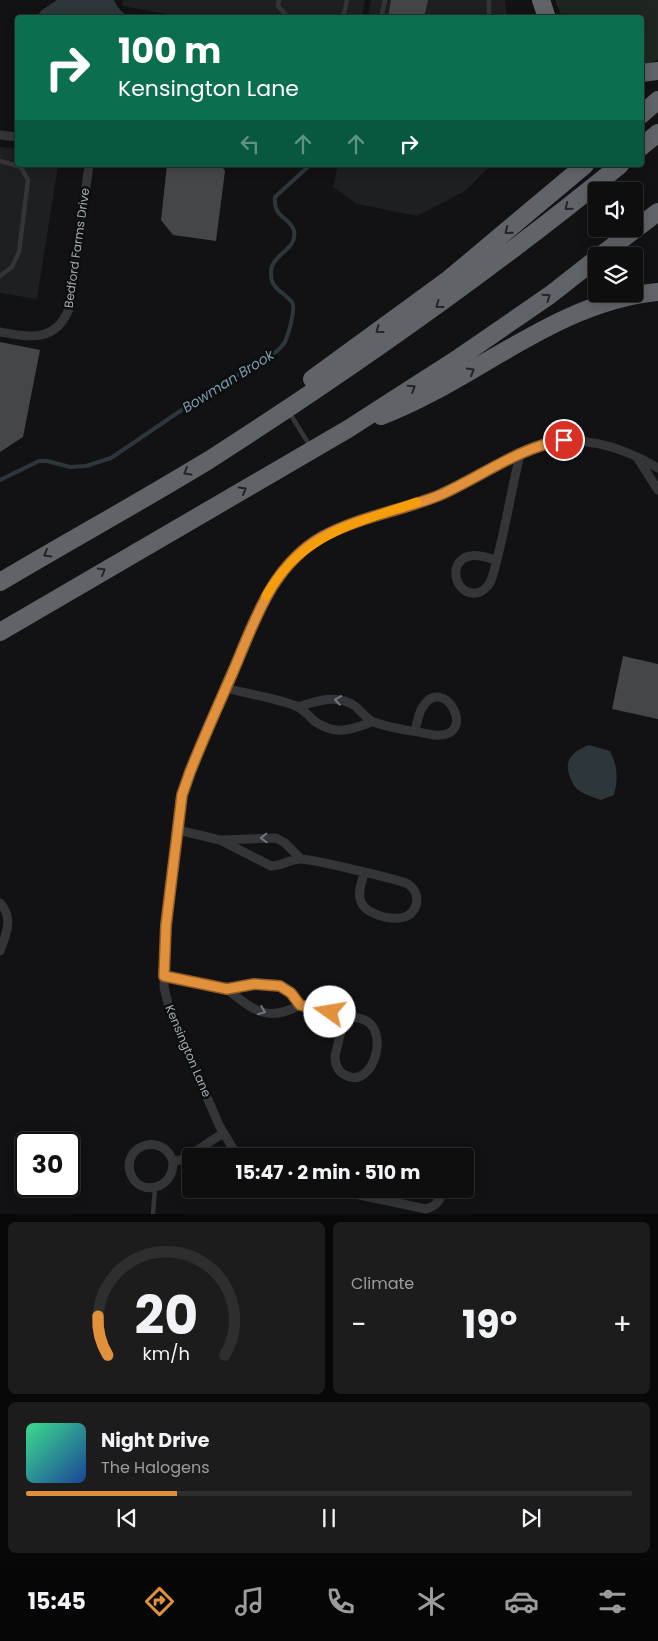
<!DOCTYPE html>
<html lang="en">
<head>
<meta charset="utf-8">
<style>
	:root { --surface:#0e0e0f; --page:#1c1c1d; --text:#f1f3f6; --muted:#9b9c9e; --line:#2e2e2f; --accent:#e1913c }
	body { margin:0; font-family:Poppins,sans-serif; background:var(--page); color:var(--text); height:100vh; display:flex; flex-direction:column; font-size:19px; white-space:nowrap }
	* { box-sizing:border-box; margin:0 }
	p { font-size:16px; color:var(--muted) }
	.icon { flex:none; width:28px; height:28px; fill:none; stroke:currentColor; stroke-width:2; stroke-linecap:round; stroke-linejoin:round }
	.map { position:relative; height:1214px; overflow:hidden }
	.panel { display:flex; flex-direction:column; gap:8px; padding:8px; background:#080808; flex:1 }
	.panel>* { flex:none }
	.top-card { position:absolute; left:15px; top:15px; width:629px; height:152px; border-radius:5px; box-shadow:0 2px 12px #0003,0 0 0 1px var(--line); background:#0b6e4f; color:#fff; overflow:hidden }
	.fabs { position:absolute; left:588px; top:182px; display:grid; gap:10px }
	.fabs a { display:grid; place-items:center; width:55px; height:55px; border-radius:5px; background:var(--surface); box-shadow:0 2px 12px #0003,0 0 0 1px var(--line); font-size:25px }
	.speed { position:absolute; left:15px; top:1132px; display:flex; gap:10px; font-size:25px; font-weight:700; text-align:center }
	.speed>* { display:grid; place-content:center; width:65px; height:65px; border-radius:50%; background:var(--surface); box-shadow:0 2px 12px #0003,0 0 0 1px var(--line); line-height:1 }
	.speed .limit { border:2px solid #111; border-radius:8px; background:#fff; color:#111 }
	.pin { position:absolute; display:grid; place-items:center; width:42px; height:42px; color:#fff; margin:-21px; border:2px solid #fff; border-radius:50%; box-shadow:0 1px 5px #0007 }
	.me { position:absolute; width:55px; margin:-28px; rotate:283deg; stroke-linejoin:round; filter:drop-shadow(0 0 4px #0008) }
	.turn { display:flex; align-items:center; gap:18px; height:105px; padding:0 20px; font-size:22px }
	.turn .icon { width:65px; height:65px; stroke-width:2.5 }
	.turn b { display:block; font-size:35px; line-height:42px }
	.lanes { display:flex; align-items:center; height:48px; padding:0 20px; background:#0003; justify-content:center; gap:25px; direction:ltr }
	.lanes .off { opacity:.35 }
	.big { font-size:38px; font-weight:700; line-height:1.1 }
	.panel .card { flex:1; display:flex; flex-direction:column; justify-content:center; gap:8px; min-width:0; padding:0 18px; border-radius:8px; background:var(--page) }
	.panel .dial { align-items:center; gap:0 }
	.dial svg { height:130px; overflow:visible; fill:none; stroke:var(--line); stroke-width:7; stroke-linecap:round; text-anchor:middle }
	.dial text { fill:var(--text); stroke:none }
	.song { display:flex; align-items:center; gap:15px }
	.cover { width:60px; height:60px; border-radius:8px; background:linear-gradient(135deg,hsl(150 70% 55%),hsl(220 70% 35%)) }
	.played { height:5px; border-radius:2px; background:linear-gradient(90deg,var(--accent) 25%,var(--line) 25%) }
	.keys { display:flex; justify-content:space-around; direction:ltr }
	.heat { display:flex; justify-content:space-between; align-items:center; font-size:28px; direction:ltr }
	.panel .tiles { flex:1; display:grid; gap:8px; grid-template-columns:1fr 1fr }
	.card:last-child { grid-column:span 2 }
	.trip { position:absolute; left:182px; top:1148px; width:292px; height:50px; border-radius:5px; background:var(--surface); box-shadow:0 2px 12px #0003,0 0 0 1px var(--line); font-weight:700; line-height:50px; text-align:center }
	.dock { display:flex; height:80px; justify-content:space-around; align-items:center; background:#060606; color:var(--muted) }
	.dock .icon { width:35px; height:35px }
	.dock .active { color:var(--accent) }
	.dock b { font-size:22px; color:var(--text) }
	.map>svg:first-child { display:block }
	.built { fill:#1e1f21 }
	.green { fill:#1f261f }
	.water { fill:#2d373b }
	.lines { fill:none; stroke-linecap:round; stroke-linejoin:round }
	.stream { stroke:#2d373b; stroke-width:4 }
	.building { fill:#444649 }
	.service { stroke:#343538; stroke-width:4.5 }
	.minor { stroke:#343538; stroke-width:9 }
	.motorway { stroke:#606469; stroke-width:18 }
	.oneway { stroke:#222426 }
	.oneway2 { stroke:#72767c }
	.route-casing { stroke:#925e27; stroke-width:12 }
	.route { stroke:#e1913c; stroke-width:9 }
	.slow { stroke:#f59e0b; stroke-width:9 }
	.labels { text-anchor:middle; stroke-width:5; stroke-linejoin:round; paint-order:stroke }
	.street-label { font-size:12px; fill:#a5abb3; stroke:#0d0e0f }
	.water-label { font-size:14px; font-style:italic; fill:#7e9dac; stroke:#0d0e0f }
</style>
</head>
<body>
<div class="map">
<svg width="658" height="1214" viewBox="0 0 658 1214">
	<rect width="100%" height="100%" fill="#121214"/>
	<path class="built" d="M123,0H365L362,18L184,17L122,6Z
		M371,0H505L507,17L368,18Z
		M0,147L17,149L18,165H58L37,299L0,293Z
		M338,165H491L465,191L417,216L357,204L333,187Z"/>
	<path class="green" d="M555,0H658V60L641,66V18L562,17Z"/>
	<path class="water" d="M57,0H114C117,8 123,14 131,17H36L42,10Z
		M589,745L610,751C618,767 618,779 614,795L601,800C593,797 582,794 576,788C573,785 572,781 570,777C563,760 573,751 589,745Z"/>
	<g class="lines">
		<path class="stream" d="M0,480L39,461H47L70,467L86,466L111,458L192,403L277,351C280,348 285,344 286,339C289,332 296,308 292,302C283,291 270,289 271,272C271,254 298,250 294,231C291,217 273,219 275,197L310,165"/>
	</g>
	<path class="building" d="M391,0H428L424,18H388Z
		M167,165H221L225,171L216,241L173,235L161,220Z
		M0,342L40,350L23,437L0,452Z
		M623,656L658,664V719L612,709Z"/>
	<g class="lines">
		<path class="service" d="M279,0L278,6L289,18
			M343,18L347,0
			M381,18L385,0
			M489,18V0
			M0,161L21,167L28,180L19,252L12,267L0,276
			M289,412L310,446
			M153,1214L155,1188"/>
		<path class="minor" d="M0,135L18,137
			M0,332C29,337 55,343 69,309L89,165
			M637,457L658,490
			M496,560C488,558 478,554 470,556C445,561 456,600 480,592C486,589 490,584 492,578C504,538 510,495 520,455
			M226,688C247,694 277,698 296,706C303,709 309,716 314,721C336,736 349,730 372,722
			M298,707C317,701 338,693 356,707C362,712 367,720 374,722C392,729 415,731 434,735C481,739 443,671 422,708C418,715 417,724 415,731
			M178,830L220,840L276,838L285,843L301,859
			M220,840L271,866C281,866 291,859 301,859C311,859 401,880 408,884C417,890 420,902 413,911C404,925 367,917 361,902C357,893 362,882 364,873
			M0,903C14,918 6,934 0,951
			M164,976C179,979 214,989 227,989C244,987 259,981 276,985C291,988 292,1002 302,1006C321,1013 342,1014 362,1019C392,1028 373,1091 345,1075C337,1071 335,1064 335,1056L345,1015
			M227,989C253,1010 267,1023 300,1005
			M239,1156L232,1147L219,1125L170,1012L164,987L165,925L182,795L190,771L266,597L283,570L294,558L308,546L336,530L434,497L534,447C578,433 619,445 658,468
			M173,1162C174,1190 138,1198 130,1172C123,1144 164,1132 173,1162L186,1158L223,1133
			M331,1189L426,1209C436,1206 442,1200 442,1189
			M379,1199L381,1189"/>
		<path class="motorway" d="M541,0L547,18
			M641,73L658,71
			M641,115L658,100
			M641,147L658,133
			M600,256L658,212
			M312,379L449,279L585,165
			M381,416C476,380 554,302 658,292
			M0,582C69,541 140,502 209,460C351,369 489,272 620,165
			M0,632L348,429L460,357L550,295L596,259"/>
	</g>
	<defs><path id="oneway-chevron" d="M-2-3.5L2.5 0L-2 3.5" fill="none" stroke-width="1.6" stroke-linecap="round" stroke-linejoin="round" transform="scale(1.25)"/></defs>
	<g class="oneway">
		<use href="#oneway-chevron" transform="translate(568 207) rotate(141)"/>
		<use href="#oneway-chevron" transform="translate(508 231) rotate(141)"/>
		<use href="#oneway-chevron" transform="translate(547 297) rotate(-35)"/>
		<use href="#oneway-chevron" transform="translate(439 305) rotate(144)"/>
		<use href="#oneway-chevron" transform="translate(379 330) rotate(144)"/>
		<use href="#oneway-chevron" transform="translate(471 371) rotate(-30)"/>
		<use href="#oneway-chevron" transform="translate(412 388) rotate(-33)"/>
		<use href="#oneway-chevron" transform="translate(187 472) rotate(150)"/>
		<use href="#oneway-chevron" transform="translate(243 490) rotate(-30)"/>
		<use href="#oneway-chevron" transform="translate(47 554) rotate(150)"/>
		<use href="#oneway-chevron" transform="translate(102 571) rotate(-30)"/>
	</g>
	<g class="oneway2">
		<use href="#oneway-chevron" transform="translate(338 700) rotate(-171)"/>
		<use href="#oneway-chevron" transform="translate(264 838) rotate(178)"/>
		<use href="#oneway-chevron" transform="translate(262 1011) rotate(22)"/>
	</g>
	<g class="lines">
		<defs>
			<path id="route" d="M330,1012L300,1005L291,993L280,986L254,984L227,989L164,976L166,925L182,795L190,772C203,739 218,706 232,674C254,623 271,566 322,537C358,517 401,511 440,495C481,477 519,447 564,440"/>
		</defs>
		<use href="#route" class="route-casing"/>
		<use href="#route" class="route"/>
		<path class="slow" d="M266,596C300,534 356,523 417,502"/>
	</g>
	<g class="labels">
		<g class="street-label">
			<text transform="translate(77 248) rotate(-82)" y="4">Bedford Farms Drive</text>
			<text transform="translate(188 1051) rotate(67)" y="4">Kensington Lane</text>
		</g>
		<g class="water-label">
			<text transform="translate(228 381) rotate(-32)" y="5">Bowman Brook</text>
		</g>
	</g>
</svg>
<div class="fabs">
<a><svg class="icon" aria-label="sound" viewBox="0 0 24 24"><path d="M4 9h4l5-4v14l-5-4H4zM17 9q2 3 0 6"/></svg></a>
<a><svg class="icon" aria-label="layers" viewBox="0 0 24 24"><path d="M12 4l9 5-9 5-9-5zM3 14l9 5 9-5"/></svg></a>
</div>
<div class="speed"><div class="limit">30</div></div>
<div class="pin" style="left:564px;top:440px;background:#d93025"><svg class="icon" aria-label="arrive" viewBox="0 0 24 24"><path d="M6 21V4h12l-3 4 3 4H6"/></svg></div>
<svg class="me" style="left:330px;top:1012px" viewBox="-20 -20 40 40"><circle r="19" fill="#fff"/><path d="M0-13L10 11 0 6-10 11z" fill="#e1913c"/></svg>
<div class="trip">15:47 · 2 min · 510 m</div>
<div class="top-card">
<div class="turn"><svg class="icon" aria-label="right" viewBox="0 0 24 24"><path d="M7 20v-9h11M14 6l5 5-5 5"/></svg><div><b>100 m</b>Kensington Lane</div></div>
<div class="lanes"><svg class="icon off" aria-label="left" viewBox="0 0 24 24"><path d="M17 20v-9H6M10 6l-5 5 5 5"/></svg><svg class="icon off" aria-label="ahead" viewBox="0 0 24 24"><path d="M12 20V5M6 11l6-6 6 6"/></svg><svg class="icon off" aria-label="ahead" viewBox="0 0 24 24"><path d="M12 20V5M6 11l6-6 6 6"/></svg><svg class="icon" aria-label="right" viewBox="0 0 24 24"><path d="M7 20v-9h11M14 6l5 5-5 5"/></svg></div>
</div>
</div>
<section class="panel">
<div class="tiles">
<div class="card dial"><svg viewBox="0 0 100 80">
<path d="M14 69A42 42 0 1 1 86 69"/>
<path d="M14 69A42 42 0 0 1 8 45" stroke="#e1913c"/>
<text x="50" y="56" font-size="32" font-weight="700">20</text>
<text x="50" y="72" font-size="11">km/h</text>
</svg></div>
<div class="card"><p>Climate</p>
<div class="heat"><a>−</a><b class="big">19°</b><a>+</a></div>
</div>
<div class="card">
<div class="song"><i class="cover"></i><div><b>Night Drive</b><p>The Halogens</p></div></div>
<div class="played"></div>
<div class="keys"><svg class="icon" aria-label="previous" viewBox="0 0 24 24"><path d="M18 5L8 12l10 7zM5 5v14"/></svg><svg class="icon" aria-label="pause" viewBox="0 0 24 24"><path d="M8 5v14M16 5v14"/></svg><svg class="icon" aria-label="next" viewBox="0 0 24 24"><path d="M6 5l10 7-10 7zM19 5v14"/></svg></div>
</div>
</div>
</section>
<nav class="dock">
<b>15:45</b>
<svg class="icon active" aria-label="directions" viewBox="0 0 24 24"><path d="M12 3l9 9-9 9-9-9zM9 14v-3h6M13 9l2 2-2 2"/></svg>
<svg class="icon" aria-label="music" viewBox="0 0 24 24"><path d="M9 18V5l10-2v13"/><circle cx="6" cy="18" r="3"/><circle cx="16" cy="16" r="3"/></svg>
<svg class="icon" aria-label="phone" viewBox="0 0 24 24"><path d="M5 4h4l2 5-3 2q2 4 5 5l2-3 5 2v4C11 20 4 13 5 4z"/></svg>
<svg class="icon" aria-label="climate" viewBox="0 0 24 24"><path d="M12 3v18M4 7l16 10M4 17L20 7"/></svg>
<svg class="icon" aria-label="car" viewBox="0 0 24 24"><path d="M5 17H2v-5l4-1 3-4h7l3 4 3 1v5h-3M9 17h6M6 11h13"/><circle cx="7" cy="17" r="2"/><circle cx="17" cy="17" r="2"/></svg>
<svg class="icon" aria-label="filters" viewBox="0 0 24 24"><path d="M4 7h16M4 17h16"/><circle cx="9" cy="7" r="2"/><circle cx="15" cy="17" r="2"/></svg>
</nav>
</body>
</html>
